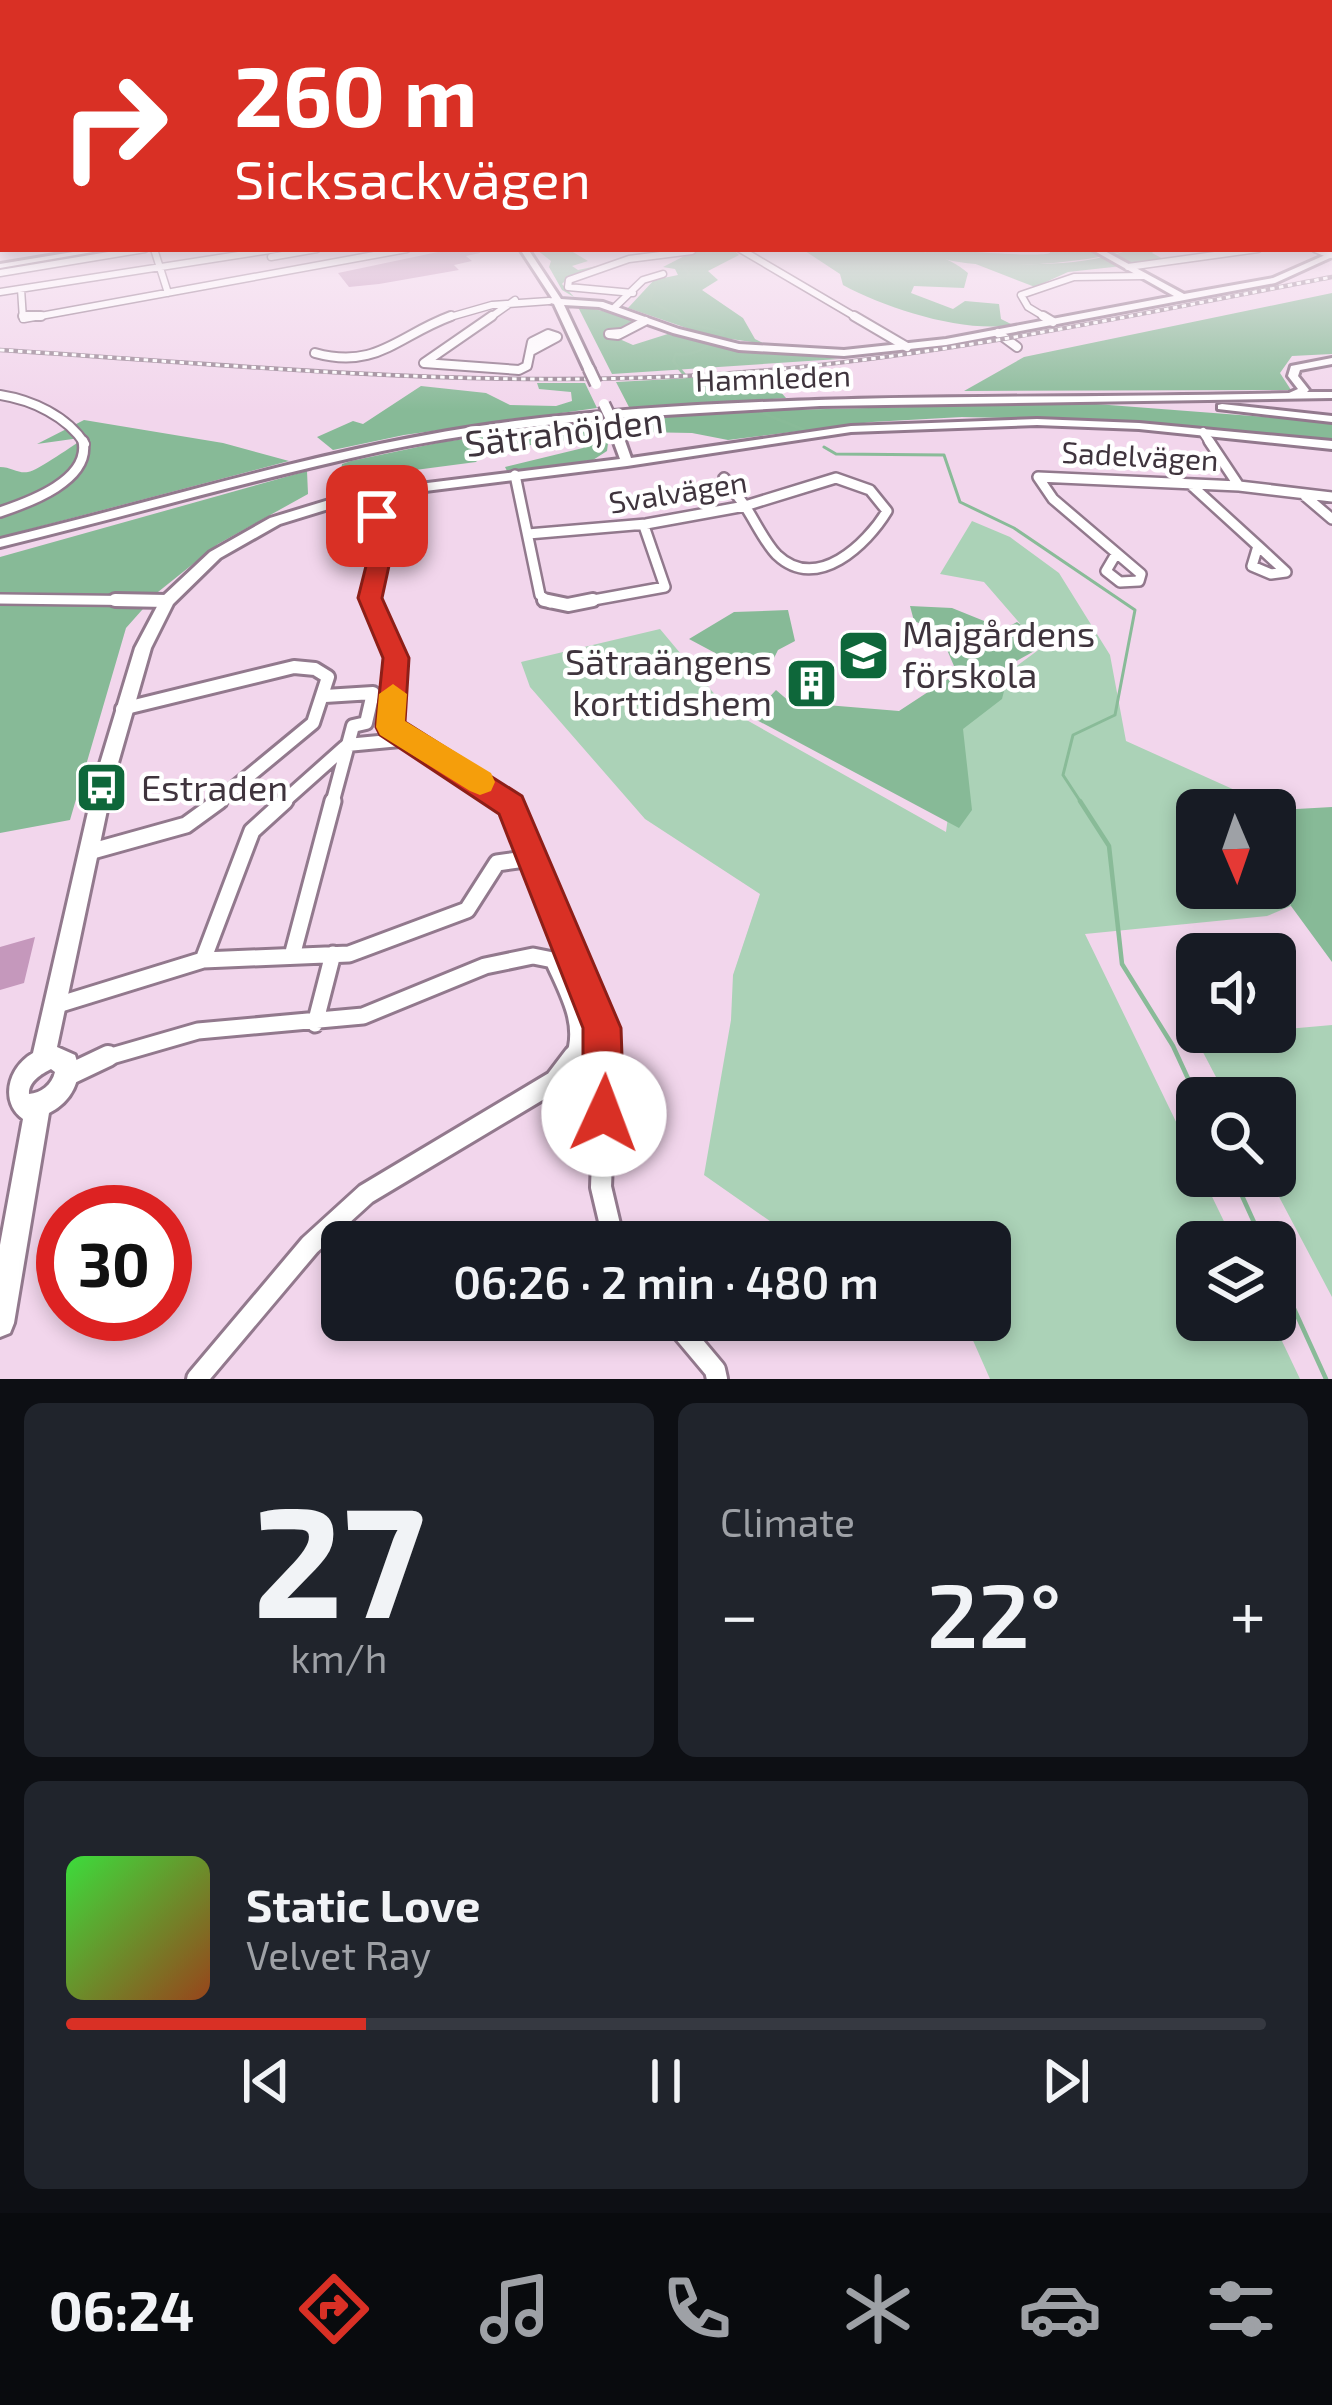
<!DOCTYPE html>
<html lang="en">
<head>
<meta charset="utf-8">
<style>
	:root { --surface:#171b24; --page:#20242c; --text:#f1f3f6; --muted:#9ea1a6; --line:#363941; --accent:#d93025 }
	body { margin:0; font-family:"Exo 2",sans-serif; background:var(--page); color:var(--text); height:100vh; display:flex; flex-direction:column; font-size:45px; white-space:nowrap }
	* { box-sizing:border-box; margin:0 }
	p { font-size:39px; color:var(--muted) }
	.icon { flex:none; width:66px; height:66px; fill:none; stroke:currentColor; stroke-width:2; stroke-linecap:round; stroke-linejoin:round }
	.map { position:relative; height:1379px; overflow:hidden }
	.details { display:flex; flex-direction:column; gap:24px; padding:24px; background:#0d0f14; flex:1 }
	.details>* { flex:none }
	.banner { position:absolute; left:0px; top:0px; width:1332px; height:252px; box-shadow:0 6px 18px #0003; background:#d93025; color:#fff; overflow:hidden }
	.needle { width:78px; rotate:178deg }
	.buttons { position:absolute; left:1176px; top:789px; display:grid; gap:24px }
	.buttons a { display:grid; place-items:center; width:120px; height:120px; border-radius:18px; background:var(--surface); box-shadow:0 6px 18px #0003; font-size:60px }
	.speed { position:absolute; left:36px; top:1185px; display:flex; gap:24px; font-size:60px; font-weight:700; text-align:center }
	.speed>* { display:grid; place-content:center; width:156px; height:156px; border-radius:50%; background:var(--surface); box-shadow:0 6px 18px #0003; line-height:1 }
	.speed .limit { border:18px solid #d22; background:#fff; color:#111 }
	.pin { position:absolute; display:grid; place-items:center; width:102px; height:102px; color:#fff; margin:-51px; border-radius:24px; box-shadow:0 6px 18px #0006 }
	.me { position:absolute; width:132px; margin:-66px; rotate:2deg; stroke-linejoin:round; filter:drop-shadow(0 0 9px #0008) }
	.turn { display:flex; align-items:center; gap:42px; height:252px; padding:0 36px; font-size:54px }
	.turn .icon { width:156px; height:156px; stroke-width:2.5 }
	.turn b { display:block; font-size:84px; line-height:102px }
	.big { font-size:90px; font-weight:600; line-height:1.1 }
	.details .card { flex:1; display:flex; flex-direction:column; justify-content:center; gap:18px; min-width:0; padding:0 42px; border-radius:18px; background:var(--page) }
	.details .dial { align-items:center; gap:0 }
	.dial b { font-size:156px; line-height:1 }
	.song { display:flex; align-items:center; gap:36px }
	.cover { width:144px; height:144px; border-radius:18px; background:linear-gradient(135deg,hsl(120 70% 55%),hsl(20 70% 35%)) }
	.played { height:12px; border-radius:6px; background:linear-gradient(90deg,var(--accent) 25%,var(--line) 25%) }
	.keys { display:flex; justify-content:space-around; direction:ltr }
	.heat { display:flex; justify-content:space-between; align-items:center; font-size:66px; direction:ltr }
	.details .tiles { flex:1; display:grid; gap:24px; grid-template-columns:1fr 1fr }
	.card:last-child { grid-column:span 2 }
	.trip { position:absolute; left:321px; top:1221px; width:690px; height:120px; border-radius:18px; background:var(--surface); box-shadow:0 6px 18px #0003; font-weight:600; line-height:120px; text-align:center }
	.dock { display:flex; height:192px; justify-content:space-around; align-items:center; background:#090b0e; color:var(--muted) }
	.dock .icon { width:84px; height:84px }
	.dock .current { color:var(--accent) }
	.dock b { font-size:54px; color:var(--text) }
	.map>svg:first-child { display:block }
	.green { fill:#abd2b7; fill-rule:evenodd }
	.forest { fill:#87ba97 }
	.water { fill:#89bb98 }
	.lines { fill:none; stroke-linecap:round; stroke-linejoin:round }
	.stream-far1 { stroke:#89bb98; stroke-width:3 }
	.stream { stroke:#89bb98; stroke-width:4.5 }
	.building { fill:#c598bc }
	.street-far5-casing { stroke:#92798d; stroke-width:9 }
	.street-far4-casing { stroke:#92798d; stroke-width:12 }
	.street-far3-casing { stroke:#92798d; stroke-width:14 }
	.street-far2-casing { stroke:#92798d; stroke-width:18 }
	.street-far1-casing { stroke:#92798d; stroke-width:21 }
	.street-casing { stroke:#92798d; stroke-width:26 }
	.secondary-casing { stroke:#92798d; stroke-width:6 }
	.street-far5 { stroke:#fff; stroke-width:6 }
	.street-far4 { stroke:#fff; stroke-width:8 }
	.street-far3 { stroke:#fff; stroke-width:9 }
	.street-far2 { stroke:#fff; stroke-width:12 }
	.street-far1 { stroke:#fff; stroke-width:15 }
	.street { stroke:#fff; stroke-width:20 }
	.secondary { fill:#fff; fill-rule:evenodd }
	.rail-casing { stroke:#988594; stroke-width:4.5 }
	.rail { stroke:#fff; stroke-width:3; stroke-dasharray:4.5; stroke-linecap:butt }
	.secondary-bridge-casing { stroke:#92798d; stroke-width:15; stroke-linecap:butt }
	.secondary-bridge { stroke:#fff; stroke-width:10 }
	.route { fill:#d93025; stroke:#8d1f18; stroke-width:3 }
	.slow { fill:#f59e0b }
	.labels { text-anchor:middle; stroke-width:9; stroke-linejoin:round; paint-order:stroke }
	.far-street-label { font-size:30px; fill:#3f343d; stroke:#fff }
	.street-label { font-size:36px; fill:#3f343d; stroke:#fff }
	.poi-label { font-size:36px; fill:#3f343d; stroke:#fff; text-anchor:start }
</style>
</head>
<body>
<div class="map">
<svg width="1332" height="1379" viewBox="0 0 1332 1379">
	<rect width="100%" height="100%" fill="#f2d6ec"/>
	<path class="green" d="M972,521L1010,537L1059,573L1110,655L1126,741L1279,810L1288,858L1291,906L1267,916L1085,934L1197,1165V1176H1202L1234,1242H1197V1320H1272L1300,1379H990L964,1320H990V1242H930L923,1229L868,1242H800L704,1175L731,1020L733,975L760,894L645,819L530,687L521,662L660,629L727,709L946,832L963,706L1041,648L984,582L940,574ZM1197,810H1275V888H1197Z
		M1332,1025V1297L1268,1176H1275V1098H1227L1195,1037Z"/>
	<path class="forest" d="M568,249L588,261L572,266L578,270L677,249H733L739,255L708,271L718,280L702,290L743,318L755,339L765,344L710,336L628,308L654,280L678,275L675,269L663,267L696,250L657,254L566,280L562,284L574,297L562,290L549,267L551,261L537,250Z
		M802,249C856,249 926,237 968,273L964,288L914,286L911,293L953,309L965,301L999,304L1001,319L1013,325C963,333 887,309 843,285L840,274Z
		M1132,249H1156L1152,253L1167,261L1068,272L1035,287L968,261C1022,266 1082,267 1132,249Z
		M1332,293V354L1292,356L1280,373L1291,390L964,391L1024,357Z
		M577,305L641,320L606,333L633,345L674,332L732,348L839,359L612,374Z
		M765,374L786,398L630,409L616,382Z
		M537,383H585L597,408L404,435L333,450L317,437L353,421L363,424L421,386L486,393L510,405L556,406L572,401L571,392L539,389Z
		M1083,403L1332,422V441L1141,421L962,417L872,422L728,440L692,433L639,432L634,419L744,411Z
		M84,420L223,443L289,461L0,537V467C11,467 19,474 28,472C38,471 74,444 87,437L37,444Z
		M601,421L609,436L607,451L593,460L507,471L505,467L583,448L592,437L486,451L476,462L362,477L363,482H408L344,491L339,481L342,464L351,461L442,442Z
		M307,471L308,494L218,544L158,592L126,628L70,820L0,833V557Z
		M910,606L952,608L1004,629L1017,622L1047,644L1011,664L1002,699L963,729L972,810L959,828L751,717L776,690L790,702L899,711L957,673L939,631L914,621Z
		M788,610L795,641L778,650L771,664L732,662L689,639L734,612Z
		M1332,807V962L1291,906L1288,858L1279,810Z"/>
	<path class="water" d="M920,249C944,249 1037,258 1050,253L1049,249H1132C1090,264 956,276 920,249Z"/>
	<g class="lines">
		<path class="stream-far1" d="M720,249L681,263L690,276L656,281L650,300L688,324L724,332C715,344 691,358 676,354L673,361C681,370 691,385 703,390C721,397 737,388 754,399
			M760,412L807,431
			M824,447L836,454L944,455L960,502L1014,528L1135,610L1115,715L1073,735L1063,775L1082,804"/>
		<path class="stream" d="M1080,801L1109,846L1122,964L1173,1046L1197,1098
			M1233,1176L1263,1242
			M1275,1267L1326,1379"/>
	</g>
	<path class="building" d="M452,249H480V253L466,256L472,261L454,265L459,270L379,284L349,287L338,273Z
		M833,674L832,695L795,696L786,675Z
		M35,937L24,983L0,990V947Z"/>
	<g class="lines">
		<defs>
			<path id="street-far5" d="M154,249L168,293
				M740,249L859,319
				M1315,249L1330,255
				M271,257L317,249
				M1128,267L1258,249
				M0,273L145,249
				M568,287L569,280L629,259L692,251
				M568,287L633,293
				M21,289L23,319
				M0,292L277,249
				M614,308L643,280L663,274
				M24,319L407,249
				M443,319L492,305L549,301
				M488,319L515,300
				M1048,319L1028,307L1021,295L1074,277L1143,276"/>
			<path id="street-far4" d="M23,316H41
				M492,316L424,363L519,370L527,366L532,342L548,334L557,337L531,351
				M854,316L907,347
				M1043,316L1053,322
				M621,333L609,334L618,335L645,321
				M998,333L1017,347
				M315,353C376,370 397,336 451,316
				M0,395C32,400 67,416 85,444
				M1203,432L1211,444"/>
			<path id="street-far3" d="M1209,441L1239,486
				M515,475L540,595L550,603
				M724,478L745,506
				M836,478L870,490L887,511C867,544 817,593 777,555C765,543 755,521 745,506Z
				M1190,484L1258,546
				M1305,496L1332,519
				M0,512C30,502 91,480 83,441
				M370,514L384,527L370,590L375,603
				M528,534L646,524L745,506
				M1258,546L1286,572L1271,574L1252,566Z
				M1116,554L1106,571L1120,582L1139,581L1141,574L1053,499L1038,477L1239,486L1332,497
				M0,599L167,601
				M577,603L665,587L644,526"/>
			<path id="street-far2" d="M115,600L167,601
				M374,600L396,658L390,727L509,804
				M544,600L568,605L593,600
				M325,696L373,693L366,723L353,726L332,804
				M122,709L294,667L315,669L328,677L313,723L215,804
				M347,745L400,740L402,731
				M281,804L345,747"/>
			<path id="street-far1" d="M504,801L511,806L602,1028L606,1059
				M89,852L186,825L219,801
				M292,956L333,801
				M203,960L252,831L285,801
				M54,1006L203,960L349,954L467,910L497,863L532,858
				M315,1024L333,954
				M101,1059L198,1031L363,1016L485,966L533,956L553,960C567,992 587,1024 573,1059"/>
			<path id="street" d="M606,1056L601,1187L614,1242
				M68,1075L108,1056
				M673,1320L715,1370L717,1379
				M197,1379L310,1245L366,1194L555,1081L574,1056"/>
			<path id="secondary" d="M0,220H3V224H0Z
				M91,249H110L0,268V264Z
				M520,249H528L561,299L603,302L679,329L739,344L844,350L946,339L1174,296L1091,249H1101L1184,294L1273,278L1332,252V257L1275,283L946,345L844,356L739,350L673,333L599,307L564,305L594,369L589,372L584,369L554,304L545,301L552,298Z
				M1332,358V364L1300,370L1298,376L1309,390L1307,392H1332V398L820,406L613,418L618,421L631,458L851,426L1037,419L1139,423L1332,441V449L1139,429L1037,425L851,432L627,466L361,499L280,524L220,558L173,604L151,648L114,777L57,1047L75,1055C84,1079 71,1102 49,1113L14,1323L10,1333L0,1337V1245L23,1119C0,1103 7,1068 33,1053L96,777L135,648L162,597L210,552L270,518L355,492L620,459L606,421L609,418C533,426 457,435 382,451C254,479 128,516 0,547V539C171,498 340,443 515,421C772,390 1031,400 1289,393L1298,389L1288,376L1291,366ZM51,1069L55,1072C52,1085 41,1093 29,1094C28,1082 41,1074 51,1069Z
				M1222,404L1332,416V422L1218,409V405Z"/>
		</defs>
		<use href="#street-far5" class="street-far5-casing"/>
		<use href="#street-far4" class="street-far4-casing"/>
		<use href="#street-far3" class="street-far3-casing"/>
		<use href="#street-far2" class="street-far2-casing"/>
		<use href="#street-far1" class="street-far1-casing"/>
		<use href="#street" class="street-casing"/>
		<use href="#secondary" class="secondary-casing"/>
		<use href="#street-far5" class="street-far5"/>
		<use href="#street-far4" class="street-far4"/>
		<use href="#street-far3" class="street-far3"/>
		<use href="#street-far2" class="street-far2"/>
		<use href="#street-far1" class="street-far1"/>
		<use href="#street" class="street"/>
		<use href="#secondary" class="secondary"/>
		<defs>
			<path id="rail" d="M0,350C239,365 480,390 720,374C926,360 1129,316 1332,277"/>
		</defs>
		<use href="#rail" class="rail-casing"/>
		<use href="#rail" class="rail"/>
		<defs>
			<path id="secondary-bridge" d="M589,369L596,384
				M604,404L612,421"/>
		</defs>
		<use href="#secondary-bridge" class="secondary-bridge-casing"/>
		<use href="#secondary-bridge" class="secondary-bridge"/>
	</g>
	<linearGradient id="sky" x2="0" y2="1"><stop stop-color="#82b7c8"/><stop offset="0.53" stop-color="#f9edf6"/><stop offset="1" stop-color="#f9edf6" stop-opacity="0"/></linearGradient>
	<rect width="1332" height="411" fill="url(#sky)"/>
	<path class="route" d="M377,510L388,516L395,538L382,598L409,658L405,722L522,796L621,1028L624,1114L618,1129L604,1135L589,1129L583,1114V1028L499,814L380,735L376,727L383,658L358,598L373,538L366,516Z"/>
	<path class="slow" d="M393,684L407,694L405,721L491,773L495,782L491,791L480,795L470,791L380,735L376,727L379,694Z"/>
	<defs>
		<symbol id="school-square" viewBox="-11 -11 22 22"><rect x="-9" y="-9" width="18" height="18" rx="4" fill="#0e673a" stroke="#fff"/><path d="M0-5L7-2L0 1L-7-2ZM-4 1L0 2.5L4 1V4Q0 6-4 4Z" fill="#fff"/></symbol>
		<symbol id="building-square" viewBox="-11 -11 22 22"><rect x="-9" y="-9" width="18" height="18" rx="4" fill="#0e673a" stroke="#fff"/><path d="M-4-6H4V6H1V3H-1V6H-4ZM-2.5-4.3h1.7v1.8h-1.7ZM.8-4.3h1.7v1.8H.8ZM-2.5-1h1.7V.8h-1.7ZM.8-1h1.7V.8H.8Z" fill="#fff"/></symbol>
		<symbol id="bus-square" viewBox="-11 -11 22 22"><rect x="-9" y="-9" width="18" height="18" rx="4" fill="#0e673a" stroke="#fff"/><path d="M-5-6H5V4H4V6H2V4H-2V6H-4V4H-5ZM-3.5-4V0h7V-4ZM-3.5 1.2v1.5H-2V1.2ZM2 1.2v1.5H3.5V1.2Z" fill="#fff"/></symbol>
	</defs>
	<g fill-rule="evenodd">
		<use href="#school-square" x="834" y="626" width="59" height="59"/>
		<use href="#building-square" x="782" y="654" width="59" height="59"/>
		<use href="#bus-square" x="72" y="758" width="59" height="59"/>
	</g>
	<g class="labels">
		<g class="far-street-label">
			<text transform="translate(773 379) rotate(-2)" y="10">Hamnleden</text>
			<text transform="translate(1140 457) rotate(3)" y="10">Sadelvägen</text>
			<text transform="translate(678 493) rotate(-9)" y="10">Svalvägen</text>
		</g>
		<g class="street-label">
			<text transform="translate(564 432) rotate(-7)" y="13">Sätrahöjden</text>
		</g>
		<g class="poi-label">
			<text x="902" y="647">Majgårdens<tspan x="902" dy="41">förskola</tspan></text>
			<text x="772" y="675" text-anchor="end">Sätraängens<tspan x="772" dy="41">korttidshem</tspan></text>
			<text x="141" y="801">Estraden</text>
		</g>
	</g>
</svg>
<div class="buttons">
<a><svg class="needle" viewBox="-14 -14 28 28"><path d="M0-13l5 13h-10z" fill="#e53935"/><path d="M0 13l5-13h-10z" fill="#9ea1a6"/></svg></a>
<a><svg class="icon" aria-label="sound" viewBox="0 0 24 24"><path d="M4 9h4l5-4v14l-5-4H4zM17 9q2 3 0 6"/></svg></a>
<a><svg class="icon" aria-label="search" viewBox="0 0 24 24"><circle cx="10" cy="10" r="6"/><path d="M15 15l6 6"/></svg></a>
<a><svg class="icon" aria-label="layers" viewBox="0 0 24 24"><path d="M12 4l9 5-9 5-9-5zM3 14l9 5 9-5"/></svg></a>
</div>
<div class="speed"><div class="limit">30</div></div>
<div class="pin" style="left:377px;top:516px;background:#d93025"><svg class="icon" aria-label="arrive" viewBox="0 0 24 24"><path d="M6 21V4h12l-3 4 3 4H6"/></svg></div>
<svg class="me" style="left:604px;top:1114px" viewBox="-20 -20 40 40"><circle r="19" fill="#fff"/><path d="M0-13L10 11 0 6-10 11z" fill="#d93025"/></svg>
<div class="trip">06:26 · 2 min · 480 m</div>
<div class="banner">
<div class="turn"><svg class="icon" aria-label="right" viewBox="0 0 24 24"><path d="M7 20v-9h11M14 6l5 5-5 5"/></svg><div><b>260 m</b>Sicksackvägen</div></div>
</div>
</div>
<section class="details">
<div class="tiles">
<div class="card dial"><b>27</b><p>km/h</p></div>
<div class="card"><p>Climate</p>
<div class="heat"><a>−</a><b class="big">22°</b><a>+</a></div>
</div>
<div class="card">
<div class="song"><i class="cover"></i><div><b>Static Love</b><p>Velvet Ray</p></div></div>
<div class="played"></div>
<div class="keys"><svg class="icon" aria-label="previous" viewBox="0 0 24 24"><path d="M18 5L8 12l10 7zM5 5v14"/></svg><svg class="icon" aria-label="pause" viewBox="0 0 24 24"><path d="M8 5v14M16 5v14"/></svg><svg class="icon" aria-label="next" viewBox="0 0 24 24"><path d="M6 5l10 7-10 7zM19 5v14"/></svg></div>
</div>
</div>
</section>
<nav class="dock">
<b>06:24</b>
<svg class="icon current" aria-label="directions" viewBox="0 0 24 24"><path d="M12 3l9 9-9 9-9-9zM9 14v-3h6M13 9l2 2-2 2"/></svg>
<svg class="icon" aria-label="music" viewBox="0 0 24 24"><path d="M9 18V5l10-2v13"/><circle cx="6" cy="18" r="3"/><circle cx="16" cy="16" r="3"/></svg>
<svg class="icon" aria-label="phone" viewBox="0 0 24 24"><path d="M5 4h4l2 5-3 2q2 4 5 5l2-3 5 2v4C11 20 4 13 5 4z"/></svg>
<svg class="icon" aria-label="climate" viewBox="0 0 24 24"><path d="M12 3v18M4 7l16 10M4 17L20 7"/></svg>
<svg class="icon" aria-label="car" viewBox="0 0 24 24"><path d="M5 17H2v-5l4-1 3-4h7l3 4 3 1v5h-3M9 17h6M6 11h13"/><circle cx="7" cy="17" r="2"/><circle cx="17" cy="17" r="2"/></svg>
<svg class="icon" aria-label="filters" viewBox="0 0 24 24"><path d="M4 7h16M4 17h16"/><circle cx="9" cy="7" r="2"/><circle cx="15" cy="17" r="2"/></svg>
</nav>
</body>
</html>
